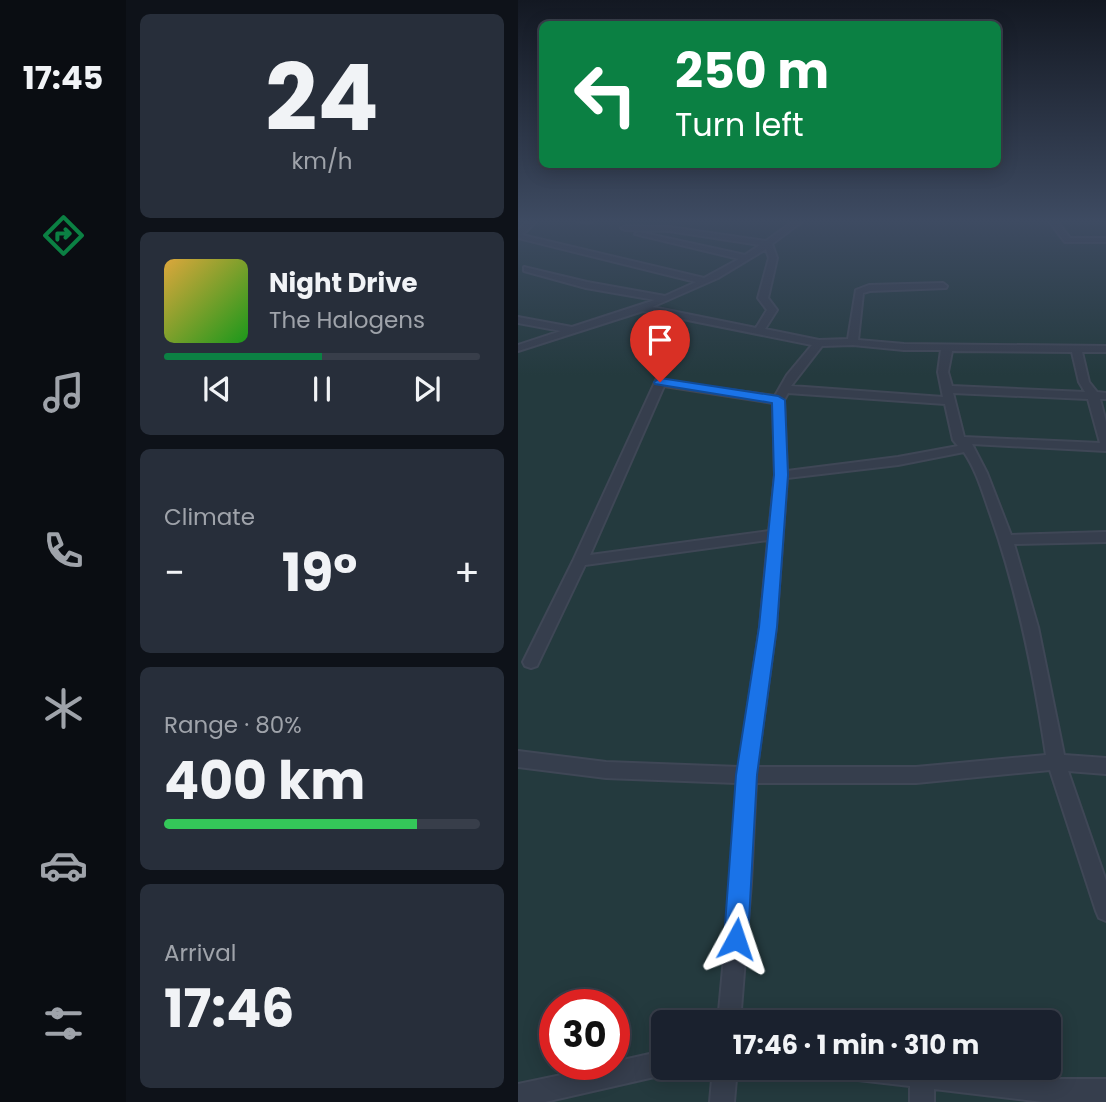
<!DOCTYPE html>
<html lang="en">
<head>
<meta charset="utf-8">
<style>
	:root { --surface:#1a212e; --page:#272e3a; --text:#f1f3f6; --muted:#9fa3aa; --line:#383e4a; --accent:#0b8043 }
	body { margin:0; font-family:Poppins,sans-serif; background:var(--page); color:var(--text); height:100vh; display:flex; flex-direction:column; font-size:26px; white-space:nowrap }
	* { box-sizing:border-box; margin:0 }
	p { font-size:23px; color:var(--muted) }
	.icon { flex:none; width:38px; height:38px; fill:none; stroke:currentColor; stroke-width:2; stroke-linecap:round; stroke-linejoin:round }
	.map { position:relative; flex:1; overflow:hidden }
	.drawer { display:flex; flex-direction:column; gap:14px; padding:14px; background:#0e1219; width:392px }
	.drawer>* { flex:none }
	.guide { position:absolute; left:21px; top:21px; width:462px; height:147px; border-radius:10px; box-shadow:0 4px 18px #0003,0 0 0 2px var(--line); background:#0b8043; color:#fff; overflow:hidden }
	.speed { position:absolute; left:21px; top:989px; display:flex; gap:14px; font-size:35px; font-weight:700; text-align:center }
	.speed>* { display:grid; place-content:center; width:91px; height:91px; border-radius:50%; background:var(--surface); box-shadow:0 4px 18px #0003,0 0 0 2px var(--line); line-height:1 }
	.speed .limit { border:10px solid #d22; background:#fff; color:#111 }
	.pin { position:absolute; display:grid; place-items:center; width:60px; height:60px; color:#fff; margin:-72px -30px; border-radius:50% 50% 50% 0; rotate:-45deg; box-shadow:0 0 7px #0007 }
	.pin .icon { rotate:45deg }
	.me { position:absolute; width:77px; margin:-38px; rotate:5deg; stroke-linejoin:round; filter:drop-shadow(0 0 5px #0008) }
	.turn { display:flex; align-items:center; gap:24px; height:147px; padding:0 21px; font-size:32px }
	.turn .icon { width:91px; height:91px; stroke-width:2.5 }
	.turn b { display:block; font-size:49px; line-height:60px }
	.big { font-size:52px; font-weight:700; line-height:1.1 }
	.drawer .card { flex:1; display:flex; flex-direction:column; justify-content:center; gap:10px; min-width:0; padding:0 24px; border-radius:10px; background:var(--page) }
	.drawer .dial { align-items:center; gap:0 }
	.dial b { font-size:91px; line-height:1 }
	.song { display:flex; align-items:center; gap:21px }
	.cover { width:84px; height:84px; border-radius:10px; background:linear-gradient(135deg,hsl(40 70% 55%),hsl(120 70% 35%)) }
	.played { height:7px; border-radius:4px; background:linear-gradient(90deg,var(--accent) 50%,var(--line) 50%) }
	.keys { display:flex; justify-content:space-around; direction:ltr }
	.heat { display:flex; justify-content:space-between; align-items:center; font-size:38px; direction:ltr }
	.charge { height:10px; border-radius:5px; background:linear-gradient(90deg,#34c759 80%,var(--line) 0) }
	.trip { position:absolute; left:133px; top:1010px; width:410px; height:70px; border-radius:10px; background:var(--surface); box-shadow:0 4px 18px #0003,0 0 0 2px var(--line); font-weight:700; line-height:70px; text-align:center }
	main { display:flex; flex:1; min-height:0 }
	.menu { display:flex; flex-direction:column; width:126px; justify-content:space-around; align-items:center; background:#0a0d12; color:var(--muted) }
	.menu .icon { width:49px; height:49px }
	.menu .on { color:var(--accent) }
	.menu b { font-size:32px; color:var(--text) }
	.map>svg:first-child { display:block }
	.green { fill:#243a3e; fill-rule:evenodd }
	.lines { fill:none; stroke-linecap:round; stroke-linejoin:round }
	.minor-casing { stroke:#3f4756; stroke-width:4 }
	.minor { fill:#363e4d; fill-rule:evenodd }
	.route { fill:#1a73e8; stroke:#114b97; stroke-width:2 }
</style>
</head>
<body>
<main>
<nav class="menu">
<b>17:45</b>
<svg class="icon on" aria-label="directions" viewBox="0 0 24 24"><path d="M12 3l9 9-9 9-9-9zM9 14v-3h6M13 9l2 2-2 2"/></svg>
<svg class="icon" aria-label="music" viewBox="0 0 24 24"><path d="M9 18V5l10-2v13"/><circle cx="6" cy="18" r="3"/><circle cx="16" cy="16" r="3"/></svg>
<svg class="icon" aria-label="phone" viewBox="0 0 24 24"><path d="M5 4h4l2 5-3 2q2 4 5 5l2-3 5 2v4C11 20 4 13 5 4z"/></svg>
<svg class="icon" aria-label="climate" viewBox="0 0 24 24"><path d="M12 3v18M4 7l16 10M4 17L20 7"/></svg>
<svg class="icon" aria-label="car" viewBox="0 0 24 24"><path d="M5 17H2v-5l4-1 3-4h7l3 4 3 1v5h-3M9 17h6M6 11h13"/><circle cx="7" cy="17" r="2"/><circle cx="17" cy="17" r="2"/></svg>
<svg class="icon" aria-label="filters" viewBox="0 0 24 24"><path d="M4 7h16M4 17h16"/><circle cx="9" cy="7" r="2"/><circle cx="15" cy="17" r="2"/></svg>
</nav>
<section class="drawer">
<div class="card dial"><b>24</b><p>km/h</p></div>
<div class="card">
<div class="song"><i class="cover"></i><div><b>Night Drive</b><p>The Halogens</p></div></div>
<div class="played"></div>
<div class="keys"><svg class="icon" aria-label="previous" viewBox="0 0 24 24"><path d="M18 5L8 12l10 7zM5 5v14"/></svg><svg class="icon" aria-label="pause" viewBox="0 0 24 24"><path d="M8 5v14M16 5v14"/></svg><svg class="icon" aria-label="next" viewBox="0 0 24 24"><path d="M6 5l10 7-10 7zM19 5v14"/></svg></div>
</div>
<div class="card"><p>Climate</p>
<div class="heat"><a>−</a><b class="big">19°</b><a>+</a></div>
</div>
<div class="card"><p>Range · 80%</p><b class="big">400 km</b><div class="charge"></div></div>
<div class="card"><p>Arrival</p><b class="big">17:46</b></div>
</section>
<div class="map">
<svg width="588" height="1102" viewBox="0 0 588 1102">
	<rect width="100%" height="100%" fill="#222c3d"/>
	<path class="green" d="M0,220H588V1102H0ZM37,1004H96V1064H37ZM145,1022H530V1068H145Z"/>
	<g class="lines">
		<defs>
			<path id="minor" d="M11,220H20L4,235L186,278L221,259L117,234L121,232L227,255L242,245L151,231L107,230L103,228L107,226L151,227L248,241L277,220H286L254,244L259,258L250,298L259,310L247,329L301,340L330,339L338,290L351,285L425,283L429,286L428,288L352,291L345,293L340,340L386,344L588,346V352H564L571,382L579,392L588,393V399H582L588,422V451L454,444L469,473L493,535L588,532V542L496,544L520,627L546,755L588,758V774L550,771L588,881V921L581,918L578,911L532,770L398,783H238L233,883L222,1022H200L213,883L219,783L88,778L0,767V751L88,762L221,767L242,627L250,540L67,565L19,666L13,668L7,666L5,662L55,561L138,380L257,396L269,375L294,345L125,311L0,351V345L43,331L0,323V317L54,327L137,300L68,288L6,271V267L69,282L147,296L178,282L0,238V230ZM248,249L251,258L240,298L249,310L238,328L134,307L200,278ZM335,345L386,350H423L420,372L425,397L273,386L304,346ZM434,351L554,352L561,382L567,392L434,386L430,372ZM146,386L255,403L257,475L251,531L72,555ZM270,393L427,404L435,440L440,446L380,457L269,471L266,400ZM435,393L570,399L582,443L446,437ZM446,452C459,471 465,494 473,516C500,593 516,674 528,755L398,767H239L258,627L269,478L380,465Z
				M57,220H74L75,221L71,223Z
				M530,220H538L552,238H588V242H547Z
				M145,1051V1068H155L153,1071L145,1075L27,1102H0V1084L96,1064V1062Z
				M195,1068H219L216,1102H192Z
				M328,1068H437L534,1079H588V1102H525L416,1089V1102H392V1086L340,1080L332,1076Z"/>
		</defs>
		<use href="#minor" class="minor-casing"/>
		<use href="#minor" class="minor"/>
	</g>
	<linearGradient id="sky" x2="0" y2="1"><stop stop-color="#131822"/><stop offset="0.59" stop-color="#3e4b62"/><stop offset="1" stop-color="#3e4b62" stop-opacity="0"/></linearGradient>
	<rect width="588" height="375" fill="url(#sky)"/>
	<path class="route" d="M142,378L260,396L267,400L270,475L259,627L239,775L230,939L227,947L218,951L210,947L206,939L218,775L241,627L256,475L254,403L137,384L136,382Z"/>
</svg>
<div class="speed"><div class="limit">30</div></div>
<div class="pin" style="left:142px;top:382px;background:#d93025"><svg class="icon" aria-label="arrive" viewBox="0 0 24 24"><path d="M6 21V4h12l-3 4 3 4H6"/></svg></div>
<svg class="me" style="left:218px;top:939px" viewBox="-20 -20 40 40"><path d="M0-17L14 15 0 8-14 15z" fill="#1a73e8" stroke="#fff" stroke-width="4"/></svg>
<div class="trip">17:46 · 1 min · 310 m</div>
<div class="guide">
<div class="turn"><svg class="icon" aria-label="left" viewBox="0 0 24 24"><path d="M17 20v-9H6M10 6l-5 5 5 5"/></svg><div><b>250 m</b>Turn left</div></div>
</div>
</div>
</main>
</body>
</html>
